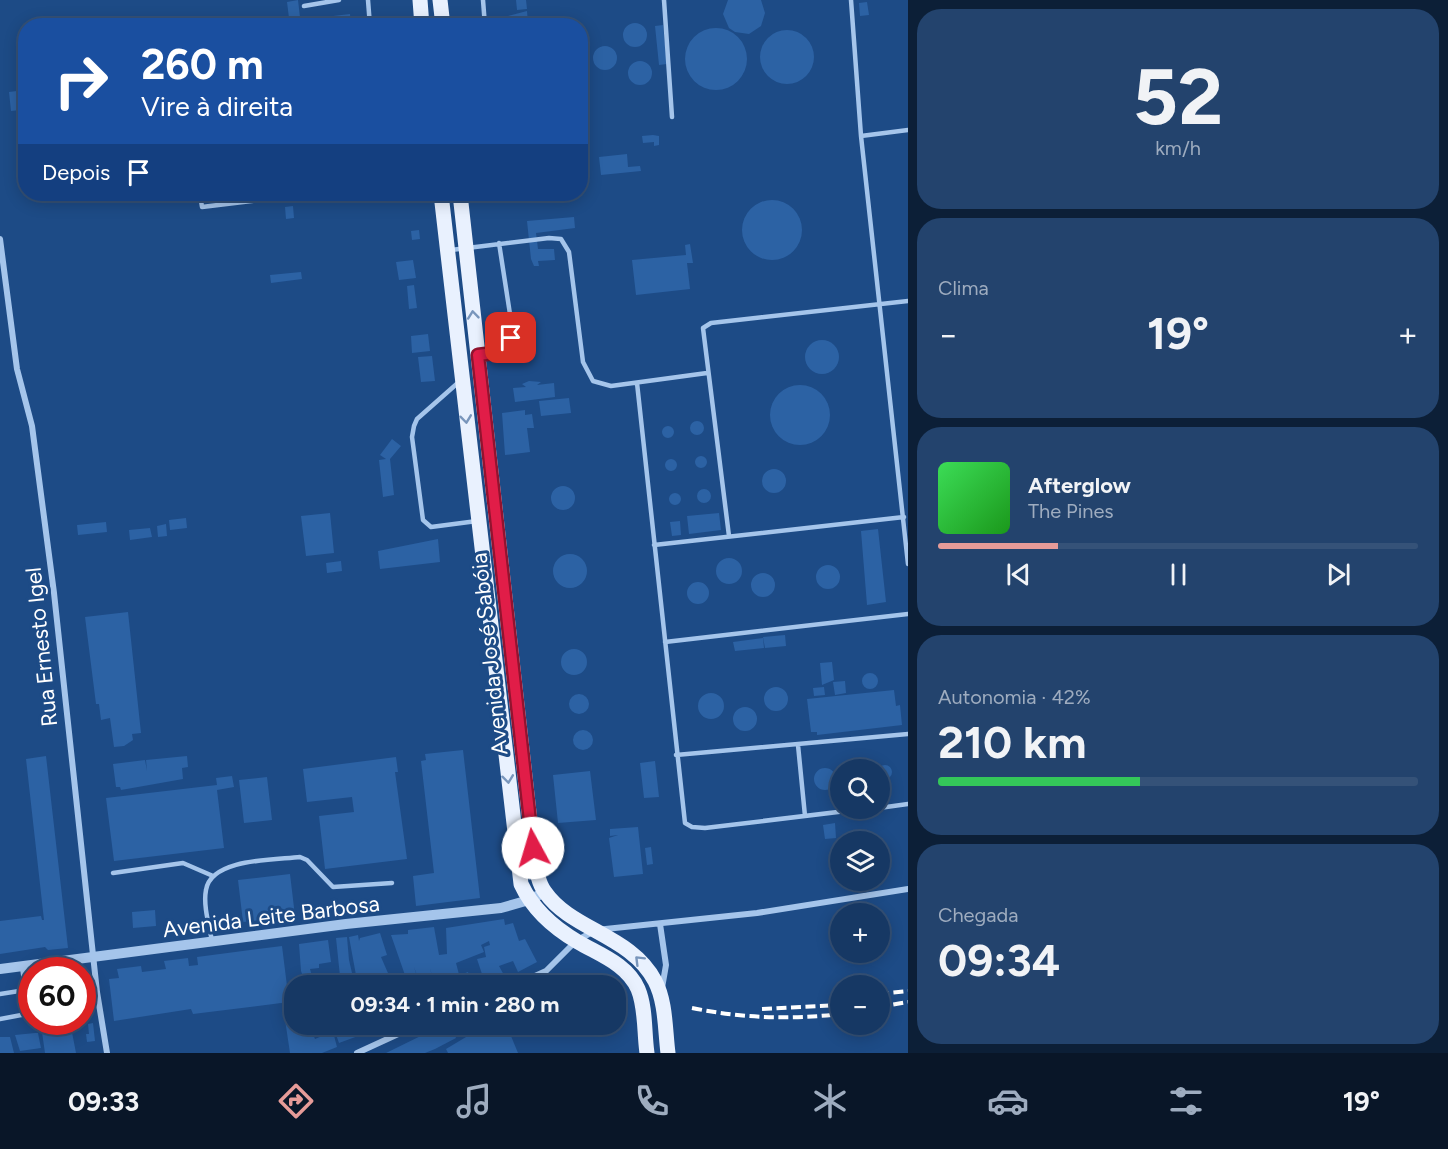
<!DOCTYPE html>
<html lang="pt">
<head>
<meta charset="utf-8">
<style>
	:root { --surface:#163864; --page:#23436d; --text:#f1f3f6; --muted:#9eacbf; --line:#355278; --accent:#e69b98 }
	body { margin:0; font-family:Figtree,sans-serif; background:var(--page); color:var(--text); height:100vh; display:flex; flex-direction:column; font-size:22px; white-space:nowrap }
	* { box-sizing:border-box; margin:0 }
	p { font-size:20px; color:var(--muted) }
	.icon { flex:none; width:33px; height:33px; fill:none; stroke:currentColor; stroke-width:2; stroke-linecap:round; stroke-linejoin:round }
	.map { position:relative; flex:1; overflow:hidden }
	.side { display:flex; flex-direction:column; gap:9px; padding:9px; background:#0c1f37; width:540px }
	.side>* { flex:none }
	.guide { position:absolute; left:18px; top:18px; width:570px; height:183px; border-radius:24px; box-shadow:0 3px 15px #0003,0 0 0 2px var(--line); background:#1a4fa0; color:#fff; overflow:hidden }
	.tools { position:absolute; left:830px; top:759px; display:grid; gap:12px }
	.tools a { display:grid; place-items:center; width:60px; height:60px; border-radius:50%; background:var(--surface); box-shadow:0 3px 15px #0003,0 0 0 2px var(--line); font-size:30px }
	.speed { position:absolute; left:18px; top:957px; display:flex; gap:12px; font-size:30px; font-weight:700; text-align:center }
	.speed>* { display:grid; place-content:center; width:78px; height:78px; border-radius:50%; background:var(--surface); box-shadow:0 3px 15px #0003,0 0 0 2px var(--line); line-height:1 }
	.speed .limit { border:9px solid #d22; background:#fff; color:#111 }
	.pin { position:absolute; display:grid; place-items:center; width:51px; height:51px; color:#fff; margin:-26px; border-radius:12px; box-shadow:0 3px 9px #0006 }
	.me { position:absolute; width:66px; margin:-33px; rotate:354deg; stroke-linejoin:round; filter:drop-shadow(0 0 4px #0008) }
	.turn { display:flex; align-items:center; gap:21px; height:126px; padding:0 24px; font-size:27px }
	.turn .icon { width:78px; height:78px; stroke-width:2.5 }
	.turn b { display:block; font-size:42px; line-height:51px }
	.then { display:flex; align-items:center; height:57px; padding:0 24px; background:#0003; gap:12px; font-size:22px }
	.big { font-size:45px; font-weight:700; line-height:1.1 }
	.side .widget { flex:1; display:flex; flex-direction:column; justify-content:center; gap:9px; min-width:0; padding:0 21px; border-radius:24px; background:var(--page) }
	.side .dial { align-items:center; gap:0 }
	.dial b { font-size:78px; line-height:1 }
	.song { display:flex; align-items:center; gap:18px }
	.cover { width:72px; height:72px; border-radius:9px; background:linear-gradient(135deg,hsl(130 70% 55%),hsl(120 70% 35%)) }
	.played { height:6px; border-radius:3px; background:linear-gradient(90deg,var(--accent) 25%,var(--line) 25%) }
	.keys { display:flex; justify-content:space-around; direction:ltr }
	.heat { display:flex; justify-content:space-between; align-items:center; font-size:33px; direction:ltr }
	.charge { height:9px; border-radius:4px; background:linear-gradient(90deg,#34c759 42%,var(--line) 0) }
	.trip { position:absolute; left:284px; top:975px; width:342px; height:60px; border-radius:24px; background:var(--surface); box-shadow:0 3px 15px #0003,0 0 0 2px var(--line); font-weight:700; line-height:60px; text-align:center }
	.dock { display:flex; height:96px; justify-content:space-around; align-items:center; background:#091628; color:var(--muted) }
	.dock .icon { width:42px; height:42px }
	.dock .selected { color:var(--accent) }
	.dock b { font-size:27px; color:var(--text) }
	main { display:flex; flex:1; min-height:0 }
	.map>svg:first-child { display:block }
	.building { fill:#2c62a4 }
	.lines { fill:none; stroke-linecap:round; stroke-linejoin:round }
	.service { stroke:#a5c5eb; stroke-width:4.5 }
	.minor { stroke:#a5c5eb; stroke-width:6 }
	.tertiary { stroke:#a5c5eb; stroke-width:10 }
	.primary { stroke:#e9f1fe; stroke-width:15 }
	.rail { stroke:#fff; stroke-width:4; stroke-dasharray:10 4.5; stroke-linecap:butt }
	.oneway { stroke:#7996bc }
	.route-casing { stroke:#92132f; stroke-width:15 }
	.route { stroke:#e11d48; stroke-width:10 }
	.labels { text-anchor:middle; stroke-width:6; stroke-linejoin:round; paint-order:stroke }
	.street-label { font-size:22px; fill:#fff; stroke:#1d4b86 }
</style>
</head>
<body>
<main>
<div class="map">
<svg width="908" height="1053" viewBox="0 0 908 1053">
	<rect width="100%" height="100%" fill="#1d4b86"/>
	<path class="building" d="M298,0L301,26H290L287,2Z
		M516,0H526L527,9L517,10Z
		M728,0H761L765,13L761,26L749,34L735,32L729,28L723,14Z
		M867,2L869,15L860,16L859,3Z
		M527,11L528,24L515,26V21H509L508,16Z
		M350,14L351,26H317L316,18Z
		M623 35a12 12 0 1 1 24 0a12 12 0 1 1-24 0Z
		M663,25L667,64L659,65L655,26Z
		M685 59a31 31 0 1 1 62 0a31 31 0 1 1-62 0Z
		M760 57a27 27 0 1 1 54 0a27 27 0 1 1-54 0Z
		M593 58a12 12 0 1 1 24 0a12 12 0 1 1-24 0Z
		M628 73a12 12 0 1 1 24 0a12 12 0 1 1-24 0Z
		M580,69L588,79L580,91Z
		M17,91L20,110L11,111L9,92Z
		M653,135L659,136V145L654,146V142L643,143L642,136Z
		M627,154L628,167L640,166L641,171L601,175L599,157Z
		M742 230a30 30 0 1 1 60 0a30 30 0 1 1-60 0Z
		M293,206L294,218L286,219L285,207Z
		M574,217L575,228L536,233L538,249H554L555,260L538,261L539,266H534L531,259L527,221Z
		M419,230L420,239L412,240L411,231Z
		M690,244L693,263H687L690,289L636,295L632,260L686,255L685,245Z
		M413,260L416,278L399,280L396,262Z
		M301,272L302,279L271,283L270,275Z
		M414,285L417,308L409,309L407,286Z
		M428,334L430,351L412,353L411,336Z
		M805 357a17 17 0 1 1 34 0a17 17 0 1 1-34 0Z
		M432,356L435,381L421,382L418,357Z
		M529,381L541,382L537,385L554,383L555,397L515,402L513,388L526,387L522,384Z
		M770 415a30 30 0 1 1 60 0a30 30 0 1 1-60 0Z
		M569,398L571,413L541,416L539,401Z
		M525,410V415L532,414L534,428H527L530,452L505,455L502,413Z
		M690 428a7 7 0 1 1 14 0a7 7 0 1 1-14 0Z
		M662 432a6 6 0 1 1 12 0a6 6 0 1 1-12 0Z
		M392,439L401,446L390,459L394,495L383,497L379,460L386,459L380,455Z
		M695 462a6 6 0 1 1 12 0a6 6 0 1 1-12 0Z
		M665 465a6 6 0 1 1 12 0a6 6 0 1 1-12 0Z
		M762 481a12 12 0 1 1 24 0a12 12 0 1 1-24 0Z
		M551 498a12 12 0 1 1 24 0a12 12 0 1 1-24 0Z
		M697 496a7 7 0 1 1 14 0a7 7 0 1 1-14 0Z
		M669 499a6 6 0 1 1 12 0a6 6 0 1 1-12 0Z
		M330,513L334,553L306,556L301,516Z
		M719,513L721,530L689,534L687,516Z
		M186,518L187,528L170,530L169,520Z
		M680,521L681,535L672,536L670,522Z
		M106,522L107,532L78,535L77,525Z
		M166,524L167,536L158,537L157,526Z
		M150,528L152,537L130,540L129,530Z
		M878,529L886,602L867,605L861,531Z
		M438,539L440,562L380,569L378,551Z
		M553 571a17 17 0 1 1 34 0a17 17 0 1 1-34 0Z
		M716 571a13 13 0 1 1 26 0a13 13 0 1 1-26 0Z
		M341,561L342,571L327,573L326,563Z
		M816 577a12 12 0 1 1 24 0a12 12 0 1 1-24 0Z
		M751 585a12 12 0 1 1 24 0a12 12 0 1 1-24 0Z
		M687 593a11 11 0 1 1 22 0a11 11 0 1 1-22 0Z
		M128,612L141,733L132,734L133,740L124,746L114,747L110,718L101,720L99,704H96L85,617Z
		M785,635L786,646L765,648L763,637Z
		M763,638L764,648L735,651L733,642Z
		M561 662a13 13 0 1 1 26 0a13 13 0 1 1-26 0Z
		M832,662L834,680L822,685L820,663Z
		M862 681a8 8 0 1 1 16 0a8 8 0 1 1-16 0Z
		M845,681L846,693L835,695L833,682Z
		M764 699a12 12 0 1 1 24 0a12 12 0 1 1-24 0Z
		M824,687L825,695L814,696L813,688Z
		M894,690L896,706L900,705L902,725L817,735V732H811L807,699Z
		M698 706a13 13 0 1 1 26 0a13 13 0 1 1-26 0Z
		M569 704a10 10 0 1 1 20 0a10 10 0 1 1-20 0Z
		M733 719a12 12 0 1 1 24 0a12 12 0 1 1-24 0Z
		M573 740a10 10 0 1 1 20 0a10 10 0 1 1-20 0Z
		M463,750L480,898L416,906L413,876L434,873L421,761L426,760L425,754Z
		M46,756L68,948L48,950L45,947L0,954V921L41,916L42,920H44L26,759Z
		M187,756L188,767L182,768L183,779L121,790L120,787H116L113,764L145,760L147,771L146,760Z
		M396,757L398,772H395L407,859L325,869L319,816L354,812L352,797L307,802L303,769Z
		M655,761L659,797L644,798L640,763Z
		M878 772a7 7 0 1 1 14 0a7 7 0 1 1-14 0Z
		M853,765L860,766L864,770H844Z
		M814 779a11 11 0 1 1 22 0a11 11 0 1 1-22 0Z
		M590,771L596,820L558,823L553,775Z
		M232,776L234,787L217,790L224,848L114,861L106,798L217,785L216,778Z
		M267,777L272,820L244,823L239,780Z
		M835,823L836,838L825,839L823,825Z
		M638,827L643,874L614,877L609,838L618,835L610,836V829Z
		M651,847L653,864L647,865L645,848Z
		M290,874L295,916L243,922L238,880Z
		M155,910L156,926L133,928L132,912Z
		M504,919L505,925L513,923L519,941L525,939L537,962L518,972L513,961L499,966L505,977L485,983L477,959L486,957L484,947L490,945L489,941L481,945L484,952L456,963L462,986H436V975L432,976L430,968L434,986H421L414,967L420,986H394L393,983L406,978L391,935L408,934V930L434,927L439,955L447,954L446,928Z
		M380,933L387,955L381,957L391,980L375,986L373,979L370,980L371,986H358L349,937L358,935L359,941L360,938Z
		M347,937L349,960L355,986H341L336,938Z
		M328,940L331,962L319,964V968L310,969L312,976L316,975L317,983L306,985L301,971L299,944Z
		M282,946L289,1002L193,1014L191,1009L114,1021L109,979L119,978L117,969L141,966L142,972L166,969L164,961L188,958L189,966L198,965L197,957Z
		M468,972L472,986H464L466,983L463,982L460,975Z
		M294,1011V1024H309L315,1039L322,1036L316,1024H331L337,1047L322,1053H290L284,1013Z
		M93,1023L95,1041L87,1042L86,1034H89L88,1024Z
		M340,1024H350L353,1034L351,1024H366L369,1032L339,1043L334,1029Z
		M451,1024L456,1038L435,1049L425,1053H386L443,1025Z
		M451,1024H506L518,1053H448L446,1049L471,1034L470,1029L458,1037Z
		M71,1027L76,1053H45L42,1032Z
		M35,1033H38L41,1048L20,1051L15,1035Z
		M0,1037H10L14,1053H0Z"/>
	<g class="lines">
		<path class="service" d="M368,0L370,26
			M483,0L485,26
			M664,0L672,117
			M851,0L861,136L908,564
			M304,6L339,0
			M861,136L908,130
			M200,194L202,207L308,194
			M451,250L549,238L561,239L569,252L583,362L593,381L611,386L707,373
			M480,355L502,352L511,338L512,327L499,243
			M460,381L417,419L414,426L412,437L423,520L431,527L477,521
			M637,383L685,823L692,827L705,828L871,808
			M729,536L703,328L711,323L908,301
			M654,545L904,517
			M665,642L908,614
			M798,745L805,816
			M676,755L908,734
			M879,808L908,804
			M113,873L183,863L213,876
			M212,941C209,925 203,905 206,890C211,858 276,860 300,857L307,860L333,887L392,883
			M22,966L28,1013
			M0,994L32,989
			M0,1019L32,1013"/>
		<path class="minor" d="M0,239L17,369L32,426L54,593L97,992L107,1053
			M660,924L666,965L662,988
			M513,986L546,971L576,941L596,930L757,913L908,889
			M357,1053L420,1024"/>
		<path class="tertiary" d="M0,969L346,924L501,908L529,900L545,892"/>
		<path class="primary" d="M420,0L422,26
			M440,0L443,26
			M441,194L521,884C533,910 554,928 578,942C600,955 627,964 638,989C646,1008 644,1033 647,1053
			M460,194L533,848C536,862 536,880 545,892C571,930 631,935 655,981C666,1002 665,1030 668,1053"/>
		<path class="rail" d="M879,994L908,991
			M879,1007L908,1002
			M692,1008C742,1018 789,1020 840,1014
			M762,1009L840,1005"/>
	</g>
	<defs><path id="oneway-chevron" d="M-2-3.5L2.5 0L-2 3.5" fill="none" stroke-width="1.6" stroke-linecap="round" stroke-linejoin="round" transform="scale(1.5)"/></defs>
	<g class="oneway">
		<use href="#oneway-chevron" transform="translate(473 315) rotate(-96)"/>
		<use href="#oneway-chevron" transform="translate(466 419) rotate(83)"/>
		<use href="#oneway-chevron" transform="translate(508 779) rotate(83)"/>
		<use href="#oneway-chevron" transform="translate(639 960) rotate(-135)"/>
	</g>
	<g class="lines">
		<defs>
			<path id="route" d="M511,338L502,352L478,355L533,848"/>
		</defs>
		<use href="#route" class="route-casing"/>
		<use href="#route" class="route"/>
	</g>
	<g class="labels">
		<g class="street-label">
			<text transform="translate(41 647) rotate(-96)" y="8">Rua Ernesto Igel</text>
			<text transform="translate(489 654) rotate(-96)" y="8">Avenida José Sabóia</text>
			<text transform="translate(271 916) rotate(-7)" y="8">Avenida Leite Barbosa</text>
		</g>
	</g>
</svg>
<div class="tools">
<a><svg class="icon" aria-label="search" viewBox="0 0 24 24"><circle cx="10" cy="10" r="6"/><path d="M15 15l6 6"/></svg></a>
<a><svg class="icon" aria-label="layers" viewBox="0 0 24 24"><path d="M12 4l9 5-9 5-9-5zM3 14l9 5 9-5"/></svg></a>
<a>+</a>
<a>−</a>
</div>
<div class="speed"><div class="limit">60</div></div>
<div class="pin" style="left:511px;top:338px;background:#d93025"><svg class="icon" aria-label="arrive" viewBox="0 0 24 24"><path d="M6 21V4h12l-3 4 3 4H6"/></svg></div>
<svg class="me" style="left:533px;top:848px" viewBox="-20 -20 40 40"><circle r="19" fill="#fff"/><path d="M0-13L10 11 0 6-10 11z" fill="#e11d48"/></svg>
<div class="trip">09:34 · 1 min · 280 m</div>
<div class="guide">
<div class="turn"><svg class="icon" aria-label="right" viewBox="0 0 24 24"><path d="M7 20v-9h11M14 6l5 5-5 5"/></svg><div><b>260 m</b>Vire à direita</div></div>
<div class="then">Depois<svg class="icon" aria-label="arrive" viewBox="0 0 24 24"><path d="M6 21V4h12l-3 4 3 4H6"/></svg></div>
</div>
</div>
<section class="side">
<div class="widget dial"><b>52</b><p>km/h</p></div>
<div class="widget"><p>Clima</p>
<div class="heat"><a>−</a><b class="big">19°</b><a>+</a></div>
</div>
<div class="widget">
<div class="song"><i class="cover"></i><div><b>Afterglow</b><p>The Pines</p></div></div>
<div class="played"></div>
<div class="keys"><svg class="icon" aria-label="previous" viewBox="0 0 24 24"><path d="M18 5L8 12l10 7zM5 5v14"/></svg><svg class="icon" aria-label="pause" viewBox="0 0 24 24"><path d="M8 5v14M16 5v14"/></svg><svg class="icon" aria-label="next" viewBox="0 0 24 24"><path d="M6 5l10 7-10 7zM19 5v14"/></svg></div>
</div>
<div class="widget"><p>Autonomia · 42%</p><b class="big">210 km</b><div class="charge"></div></div>
<div class="widget"><p>Chegada</p><b class="big">09:34</b></div>
</section>
</main>
<nav class="dock">
<b>09:33</b>
<svg class="icon selected" aria-label="directions" viewBox="0 0 24 24"><path d="M12 3l9 9-9 9-9-9zM9 14v-3h6M13 9l2 2-2 2"/></svg>
<svg class="icon" aria-label="music" viewBox="0 0 24 24"><path d="M9 18V5l10-2v13"/><circle cx="6" cy="18" r="3"/><circle cx="16" cy="16" r="3"/></svg>
<svg class="icon" aria-label="phone" viewBox="0 0 24 24"><path d="M5 4h4l2 5-3 2q2 4 5 5l2-3 5 2v4C11 20 4 13 5 4z"/></svg>
<svg class="icon" aria-label="climate" viewBox="0 0 24 24"><path d="M12 3v18M4 7l16 10M4 17L20 7"/></svg>
<svg class="icon" aria-label="car" viewBox="0 0 24 24"><path d="M5 17H2v-5l4-1 3-4h7l3 4 3 1v5h-3M9 17h6M6 11h13"/><circle cx="7" cy="17" r="2"/><circle cx="17" cy="17" r="2"/></svg>
<svg class="icon" aria-label="filters" viewBox="0 0 24 24"><path d="M4 7h16M4 17h16"/><circle cx="9" cy="7" r="2"/><circle cx="15" cy="17" r="2"/></svg>
<b>19°</b>
</nav>
</body>
</html>
